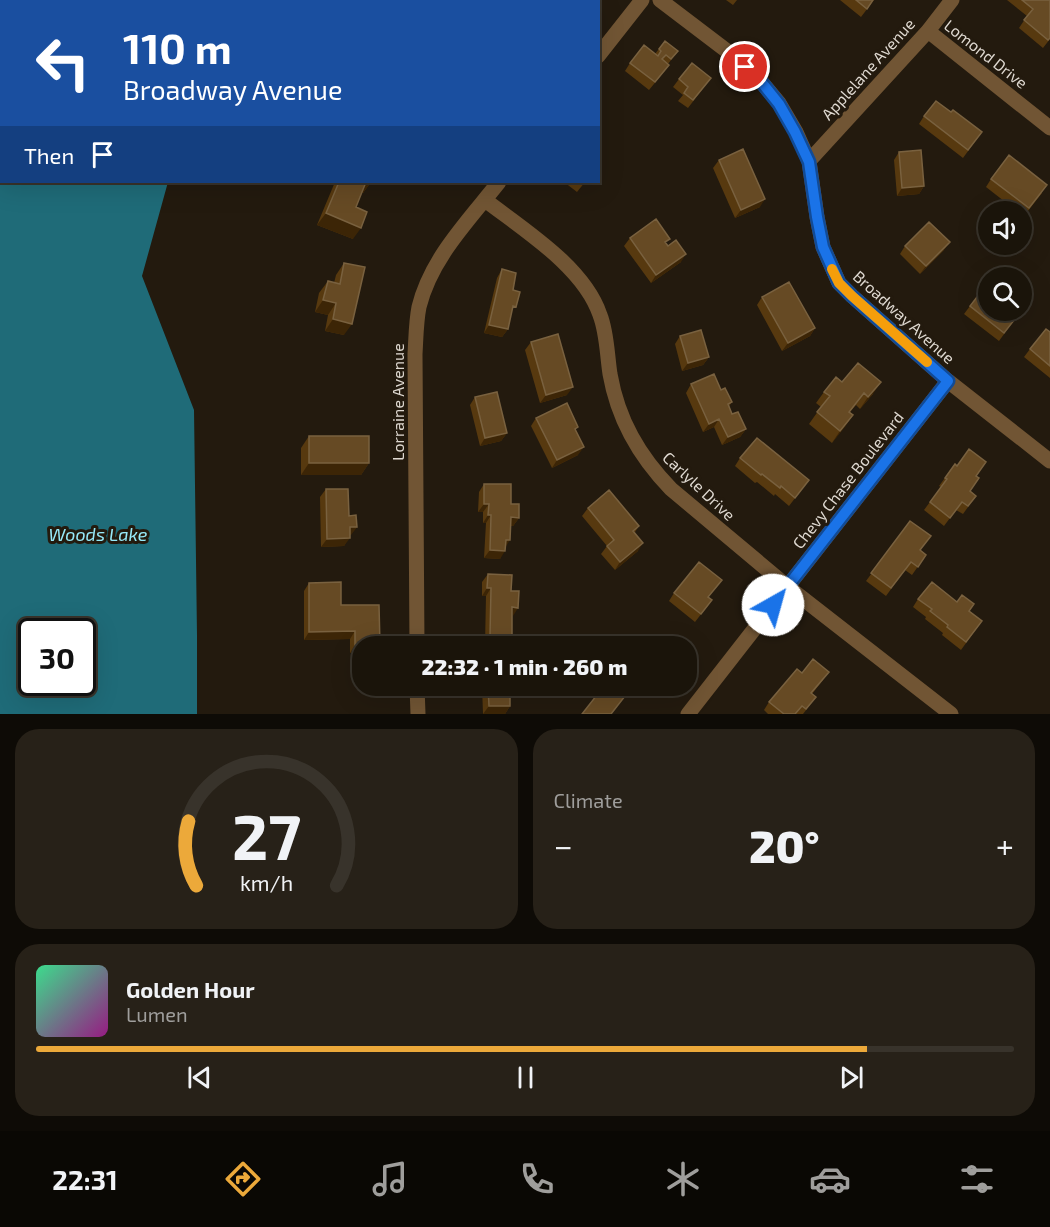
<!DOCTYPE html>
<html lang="en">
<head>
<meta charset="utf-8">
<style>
	:root { --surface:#1a140a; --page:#272118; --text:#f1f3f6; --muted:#9f9e9c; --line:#38332b; --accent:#eca93a }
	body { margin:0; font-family:"Exo 2",sans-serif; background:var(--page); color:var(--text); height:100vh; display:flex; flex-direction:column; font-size:22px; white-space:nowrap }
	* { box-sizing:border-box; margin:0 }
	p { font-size:20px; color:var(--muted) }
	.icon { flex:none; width:33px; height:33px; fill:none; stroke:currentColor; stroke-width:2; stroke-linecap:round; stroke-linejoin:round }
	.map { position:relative; height:714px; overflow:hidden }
	.details { display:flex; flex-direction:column; gap:15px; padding:15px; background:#0e0b06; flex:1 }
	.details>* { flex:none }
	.top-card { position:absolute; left:0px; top:0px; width:600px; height:183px; box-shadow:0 6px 24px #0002,0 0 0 2px var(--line); background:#1a4fa0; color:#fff; overflow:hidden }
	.buttons { position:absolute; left:978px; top:201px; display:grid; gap:12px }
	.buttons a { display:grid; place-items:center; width:54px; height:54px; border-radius:50%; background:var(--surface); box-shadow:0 6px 24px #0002,0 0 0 2px var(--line); font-size:30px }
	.speed { position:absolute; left:18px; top:618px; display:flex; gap:12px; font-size:30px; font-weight:700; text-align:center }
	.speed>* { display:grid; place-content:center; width:78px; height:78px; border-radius:50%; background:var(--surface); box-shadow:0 6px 24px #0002,0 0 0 2px var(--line); line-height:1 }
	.speed .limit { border:3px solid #111; border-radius:9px; background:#fff; color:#111 }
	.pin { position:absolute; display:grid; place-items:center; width:51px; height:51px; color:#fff; margin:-26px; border:3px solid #fff; border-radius:50%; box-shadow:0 2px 6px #0007 }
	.me { position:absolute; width:66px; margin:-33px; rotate:38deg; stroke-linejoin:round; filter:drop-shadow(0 0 4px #0008) }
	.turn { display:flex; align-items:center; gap:21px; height:126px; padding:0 24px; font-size:27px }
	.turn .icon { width:78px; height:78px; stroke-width:2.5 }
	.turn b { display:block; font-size:42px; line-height:51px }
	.then { display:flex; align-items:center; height:57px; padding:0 24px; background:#0003; gap:12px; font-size:22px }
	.big { font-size:45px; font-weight:800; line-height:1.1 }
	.details .tile { flex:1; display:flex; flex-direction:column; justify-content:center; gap:9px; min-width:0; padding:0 21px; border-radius:24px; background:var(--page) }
	.details .dial { align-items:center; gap:0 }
	.dial svg { height:156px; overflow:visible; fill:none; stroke:var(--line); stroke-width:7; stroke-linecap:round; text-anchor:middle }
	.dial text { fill:var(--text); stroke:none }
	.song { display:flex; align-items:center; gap:18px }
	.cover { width:72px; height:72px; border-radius:9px; background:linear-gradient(135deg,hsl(150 70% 55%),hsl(310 70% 35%)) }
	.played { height:6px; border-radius:3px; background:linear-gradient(90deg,var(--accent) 85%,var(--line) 85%) }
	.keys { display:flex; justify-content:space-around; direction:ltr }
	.heat { display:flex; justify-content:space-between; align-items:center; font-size:33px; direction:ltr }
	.details .tiles { flex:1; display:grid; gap:15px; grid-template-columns:1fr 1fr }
	.tile:last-child { grid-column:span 2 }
	.trip { position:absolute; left:352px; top:636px; width:345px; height:60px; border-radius:24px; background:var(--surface); box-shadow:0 6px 24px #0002,0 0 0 2px var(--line); font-weight:800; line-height:60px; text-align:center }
	.menu { display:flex; height:96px; justify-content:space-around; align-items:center; background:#0a0804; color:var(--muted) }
	.menu .icon { width:42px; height:42px }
	.menu .on { color:var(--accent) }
	.menu b { font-size:27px; color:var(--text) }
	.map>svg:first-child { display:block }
	.water { fill:#1f6b78; fill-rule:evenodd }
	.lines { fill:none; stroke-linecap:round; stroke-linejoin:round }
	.minor { stroke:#715534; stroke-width:15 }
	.wall { fill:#57390f }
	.shaded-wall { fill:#3c2506 }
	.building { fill:#664a24; stroke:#79613f; stroke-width:1.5 }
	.route-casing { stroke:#114b97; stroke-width:15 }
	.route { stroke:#1a73e8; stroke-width:10 }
	.slow { stroke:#f59e0b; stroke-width:10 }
	.labels { text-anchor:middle; stroke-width:6; stroke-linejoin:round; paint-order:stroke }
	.street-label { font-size:16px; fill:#dfd9d1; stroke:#231a0e }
	.water-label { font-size:18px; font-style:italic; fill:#97eaf9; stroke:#231a0e }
</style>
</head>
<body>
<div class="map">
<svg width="1050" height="714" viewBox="0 0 1050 714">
	<rect width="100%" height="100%" fill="#231a0e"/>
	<path class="water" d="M0,0H191V2H2V182H168L142,276L194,410L197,635V714H0ZM32,632H82V682H32Z"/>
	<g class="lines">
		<path class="minor" d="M660,0L731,54L759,79L779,103L796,132L809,161L817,217L823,247L839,283L852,296L948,381L1050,461
			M928,31L1050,128
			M598,56L642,0
			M809,161L928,31L952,0
			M485,200C524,230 584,267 600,315C607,333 607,354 610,374C618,420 639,456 671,489L788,587L951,714
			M417,646L415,354C416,338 416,322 419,307C431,258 469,220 499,182
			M417,686L418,714
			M688,714L948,381"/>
	</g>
	<path class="wall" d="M564,0H595L593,2H565Z
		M726,0H737L733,5Z
		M840,0H874L861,17Z
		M1007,0H1050V39L1043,48L1019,28L1027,16Z
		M665,41L678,51L668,64L669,65L663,73L649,90L625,71L630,63L655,54Z
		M711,78L688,108L678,101L683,95L673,87L679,79Z
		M951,112L982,132L963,158L919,124L924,116Z
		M899,152L924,186L919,194L897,196L894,160Z
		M719,160L760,207L735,218L713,168Z
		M991,179L1042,193L1024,216L1022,214V212H1018L986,187Z
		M335,182H371L363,193L362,192L356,207L353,239L317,225Z
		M564,182H585L577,192Z
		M630,238L666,244L681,262L651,283L624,246Z
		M905,246L944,250L920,274L900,254Z
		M344,263V335L325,331L328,315L315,312L319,293L328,281L334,283L336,275Z
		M502,269L513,290L511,314L508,329L502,337L484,333L497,278Z
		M762,297L815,328L810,336L782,351L757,305Z
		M970,306L1018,315L999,341L964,314Z
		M1050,332V378L1024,357L1030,349Z
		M680,336L709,357L703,365L682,371L675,344Z
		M531,342L567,395L540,403L525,350Z
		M842,382L873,394L860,409L856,405L850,412L853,415L832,443L809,424L821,407L816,403L824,392Z
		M691,384L721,390L732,402L729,406L732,414L746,429L740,437L722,445L714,427L703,432L686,393Z
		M475,397L507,433L501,441L480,446L470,405Z
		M536,418L576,430L578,455L552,468L531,426Z
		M309,436L369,463L361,475H301V448Z
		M740,458L809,480L789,506L775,494L774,496L757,482L755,483L735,466Z
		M955,464L976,476L970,491L976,496L963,514L956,510L944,526L924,510L941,487L939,486Z
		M484,484L511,504L519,518L513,526H511L505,547L500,559L484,558L486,523H483V512H478L479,492Z
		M326,489L349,516L357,527L350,535L344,546L321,547L320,497Z
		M588,508L639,526L635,532L638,551L615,570L601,554L607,546L582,516Z
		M910,521L920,550L926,555L912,575L905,570L886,596L866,581Z
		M488,574L511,591L512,636L506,644H485L486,596H482V582Z
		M309,583L341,605L363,646V653H350V639L304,640V591Z
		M674,593L709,598L712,600L695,622L669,601Z
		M918,599L969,611L982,621L961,650L942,635L943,633L925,619L926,617L913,607Z
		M802,673L823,680L812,694L810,705L803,714H768L764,710L769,702Z
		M482,686H510V706L505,714H483Z"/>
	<path class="shaded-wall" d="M365,182H371L363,193L359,191Z
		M924,186L919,194L897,196L902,188Z
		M765,199L760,207L735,218L741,210Z
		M326,213L361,228L353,239L317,225Z
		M950,242L944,250L920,274L926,266Z
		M686,254L681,262L651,283L656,275Z
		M323,300L336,303L328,315L315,312Z
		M333,319L352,324L344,335L325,331Z
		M489,325L508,329L502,337L484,333Z
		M815,328L810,336L782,351L788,343Z
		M709,357L703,365L682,371L688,363Z
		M881,382L873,394L860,409L868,397Z
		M573,387L567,395L540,403L546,395Z
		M853,415L845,427L832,443L840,431Z
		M719,419L714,427L703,432L709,424Z
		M746,429L740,437L722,445L728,437Z
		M507,433L501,441L480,446L485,438Z
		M584,447L578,455L552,468L557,460Z
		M309,463H369L361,475H301Z
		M484,504H489L483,512H478Z
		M488,515H491L486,523H483Z
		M511,517L519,518L513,526L506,525Z
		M350,527H357L351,535H344Z
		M350,538L344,546L321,547L327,539Z
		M506,540H510L505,548Z
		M643,543L638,551L615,570L620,562Z
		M490,550L505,551L500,559L484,558Z
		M487,588H491L486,596H482Z
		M512,607L518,608L513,616Z
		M355,631L350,639L304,640L309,632Z
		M490,636H512L506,644H485Z
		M355,645H380L378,646H363V653H350Z
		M489,706H510L505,714H483Z"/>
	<path class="building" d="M357,0L372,1L373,2H357Z
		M579,0H590L589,2H581Z
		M856,0H873L867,9Z
		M1022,0H1050V38L1048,40L1024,20L1033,9Z
		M665,41L678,51L671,59L666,55L662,59L669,65L655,82L630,63L644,45L658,56L661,51L659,49Z
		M692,63L711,78L693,100L684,93L688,87L679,79Z
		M936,101L951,112L953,110L982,132L968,150L924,116Z
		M743,149L765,199L741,210L719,160Z
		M921,150L924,186L902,188L899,152Z
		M1009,155L1047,185L1029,208L991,179Z
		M339,182H366L356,207L367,212L361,228L326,213Z
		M656,219L670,239L665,242L668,246L676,240L686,254L656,275L630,238Z
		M929,222L950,242L926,266L905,246Z
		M344,263L365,267L352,324L333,319L336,303L323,300L328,281L340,284Z
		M502,269L516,273L513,290L520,292L516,307L513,306L508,329L489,325Z
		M789,282L815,328L788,343L762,297Z
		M984,288L988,292V310H1012L1018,315L1004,333L970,306Z
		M1046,329L1050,332V366L1030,349Z
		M701,330L709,357L688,363L680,336Z
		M558,334L573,387L546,395L531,342Z
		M858,363L881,382L868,397L864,393L849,412L853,415L840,431L817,412L830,396L824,392L836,377L842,382Z
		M714,374L721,390L725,388L732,402L728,404L732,414L738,412L746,429L728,437L719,419L709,424L691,384Z
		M497,392L507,433L485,438L475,397Z
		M567,403L578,427L575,429L584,447L557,460L536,418Z
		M309,436H369V463H309Z
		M757,438L809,480L795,498L781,486L780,488L762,474L761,475L740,458Z
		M969,449L986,462L976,476L979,478L970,491L976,496L968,506L962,502L950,518L930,502L947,479L945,478L955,464L957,466Z
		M484,484H511V504H519V518L511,517L510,540H506L505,551L490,550L491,515H488L489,504H484Z
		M326,489H348L349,516L356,515L357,527H350V538L327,539Z
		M609,490L639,526L633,531L643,543L620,562L607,546L614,540L588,508Z
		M910,521L931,536L920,550L926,555L918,567L911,562L891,588L871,573Z
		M699,562L722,580L708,597L712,600L701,614L674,593Z
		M488,574L512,575L511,591H519L518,608L512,607V636H490L491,588H487Z
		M341,582V605H379L380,645H355V631L309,632V583Z
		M932,582L957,602L962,595L974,604L969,611L982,621L966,642L947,627L948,625L930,611L932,609L918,599Z
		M813,659L829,672L811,693L816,697L806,709L802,706L795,714H784L769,702L797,669L802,673Z
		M488,686H510V706H489Z
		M604,686H621L629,691L611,714H582Z"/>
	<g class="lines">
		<defs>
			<path id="route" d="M745,67L759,79L779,104L795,132L809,162L817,217L823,247L839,283L852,296L948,381L773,605"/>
		</defs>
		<use href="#route" class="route-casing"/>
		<use href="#route" class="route"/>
		<path class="slow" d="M832,269L839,283L852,296L927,362"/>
	</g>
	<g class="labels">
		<g class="street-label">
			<text transform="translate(986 54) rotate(38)" y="6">Lomond Drive</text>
			<text transform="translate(868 69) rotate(-48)" y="6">Applelane Avenue</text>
			<text transform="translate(904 317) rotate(42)" y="6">Broadway Avenue</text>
			<text transform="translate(398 402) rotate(-90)" y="6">Lorraine Avenue</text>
			<text transform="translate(848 480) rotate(-52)" y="6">Chevy Chase Boulevard</text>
			<text transform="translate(699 486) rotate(43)" y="6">Carlyle Drive</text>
		</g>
		<g class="water-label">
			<text x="98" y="541">Woods Lake</text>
		</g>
	</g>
</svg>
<div class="buttons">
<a><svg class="icon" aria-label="sound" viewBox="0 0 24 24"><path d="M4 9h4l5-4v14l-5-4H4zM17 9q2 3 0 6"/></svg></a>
<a><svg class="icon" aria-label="search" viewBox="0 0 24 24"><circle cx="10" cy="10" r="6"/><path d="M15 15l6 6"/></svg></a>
</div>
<div class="speed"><div class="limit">30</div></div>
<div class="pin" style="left:745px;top:67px;background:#d93025"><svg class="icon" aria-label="arrive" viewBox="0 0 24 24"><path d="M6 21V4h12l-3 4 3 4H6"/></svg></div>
<svg class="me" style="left:773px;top:605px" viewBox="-20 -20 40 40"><circle r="19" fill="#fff"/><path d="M0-13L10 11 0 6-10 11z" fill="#1a73e8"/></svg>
<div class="trip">22:32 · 1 min · 260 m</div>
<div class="top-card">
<div class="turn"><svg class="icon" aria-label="left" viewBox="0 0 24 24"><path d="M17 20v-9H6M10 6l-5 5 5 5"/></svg><div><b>110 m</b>Broadway Avenue</div></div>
<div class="then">Then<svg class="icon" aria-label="arrive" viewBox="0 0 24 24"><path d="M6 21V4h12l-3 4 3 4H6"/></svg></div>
</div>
</div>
<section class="details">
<div class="tiles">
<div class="tile dial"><svg viewBox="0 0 100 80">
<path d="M14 69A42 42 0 1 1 86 69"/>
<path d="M14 69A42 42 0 0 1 10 36" stroke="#eca93a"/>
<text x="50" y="56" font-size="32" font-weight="700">27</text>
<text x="50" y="72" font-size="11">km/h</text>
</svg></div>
<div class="tile"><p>Climate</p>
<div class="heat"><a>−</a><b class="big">20°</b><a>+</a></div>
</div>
<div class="tile">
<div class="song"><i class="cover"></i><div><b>Golden Hour</b><p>Lumen</p></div></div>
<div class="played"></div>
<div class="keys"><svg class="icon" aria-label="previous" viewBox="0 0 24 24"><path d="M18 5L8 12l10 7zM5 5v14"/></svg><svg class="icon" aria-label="pause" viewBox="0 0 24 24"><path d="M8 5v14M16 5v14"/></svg><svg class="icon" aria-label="next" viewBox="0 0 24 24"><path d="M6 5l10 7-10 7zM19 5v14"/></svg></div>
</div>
</div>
</section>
<nav class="menu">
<b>22:31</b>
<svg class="icon on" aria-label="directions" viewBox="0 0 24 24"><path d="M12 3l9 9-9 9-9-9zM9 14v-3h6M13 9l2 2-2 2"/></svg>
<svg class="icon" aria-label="music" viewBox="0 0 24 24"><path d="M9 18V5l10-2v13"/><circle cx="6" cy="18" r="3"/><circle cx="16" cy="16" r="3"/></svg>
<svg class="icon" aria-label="phone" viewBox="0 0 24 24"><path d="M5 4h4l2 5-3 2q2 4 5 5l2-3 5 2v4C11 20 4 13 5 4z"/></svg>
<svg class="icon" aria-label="climate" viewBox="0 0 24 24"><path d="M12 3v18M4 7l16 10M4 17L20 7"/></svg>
<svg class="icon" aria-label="car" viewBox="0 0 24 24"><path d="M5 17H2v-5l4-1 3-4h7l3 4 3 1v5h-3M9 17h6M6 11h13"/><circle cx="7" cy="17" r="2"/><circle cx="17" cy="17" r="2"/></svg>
<svg class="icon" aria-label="filters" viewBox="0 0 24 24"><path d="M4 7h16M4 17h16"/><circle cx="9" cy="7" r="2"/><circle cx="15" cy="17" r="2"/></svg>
</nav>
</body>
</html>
